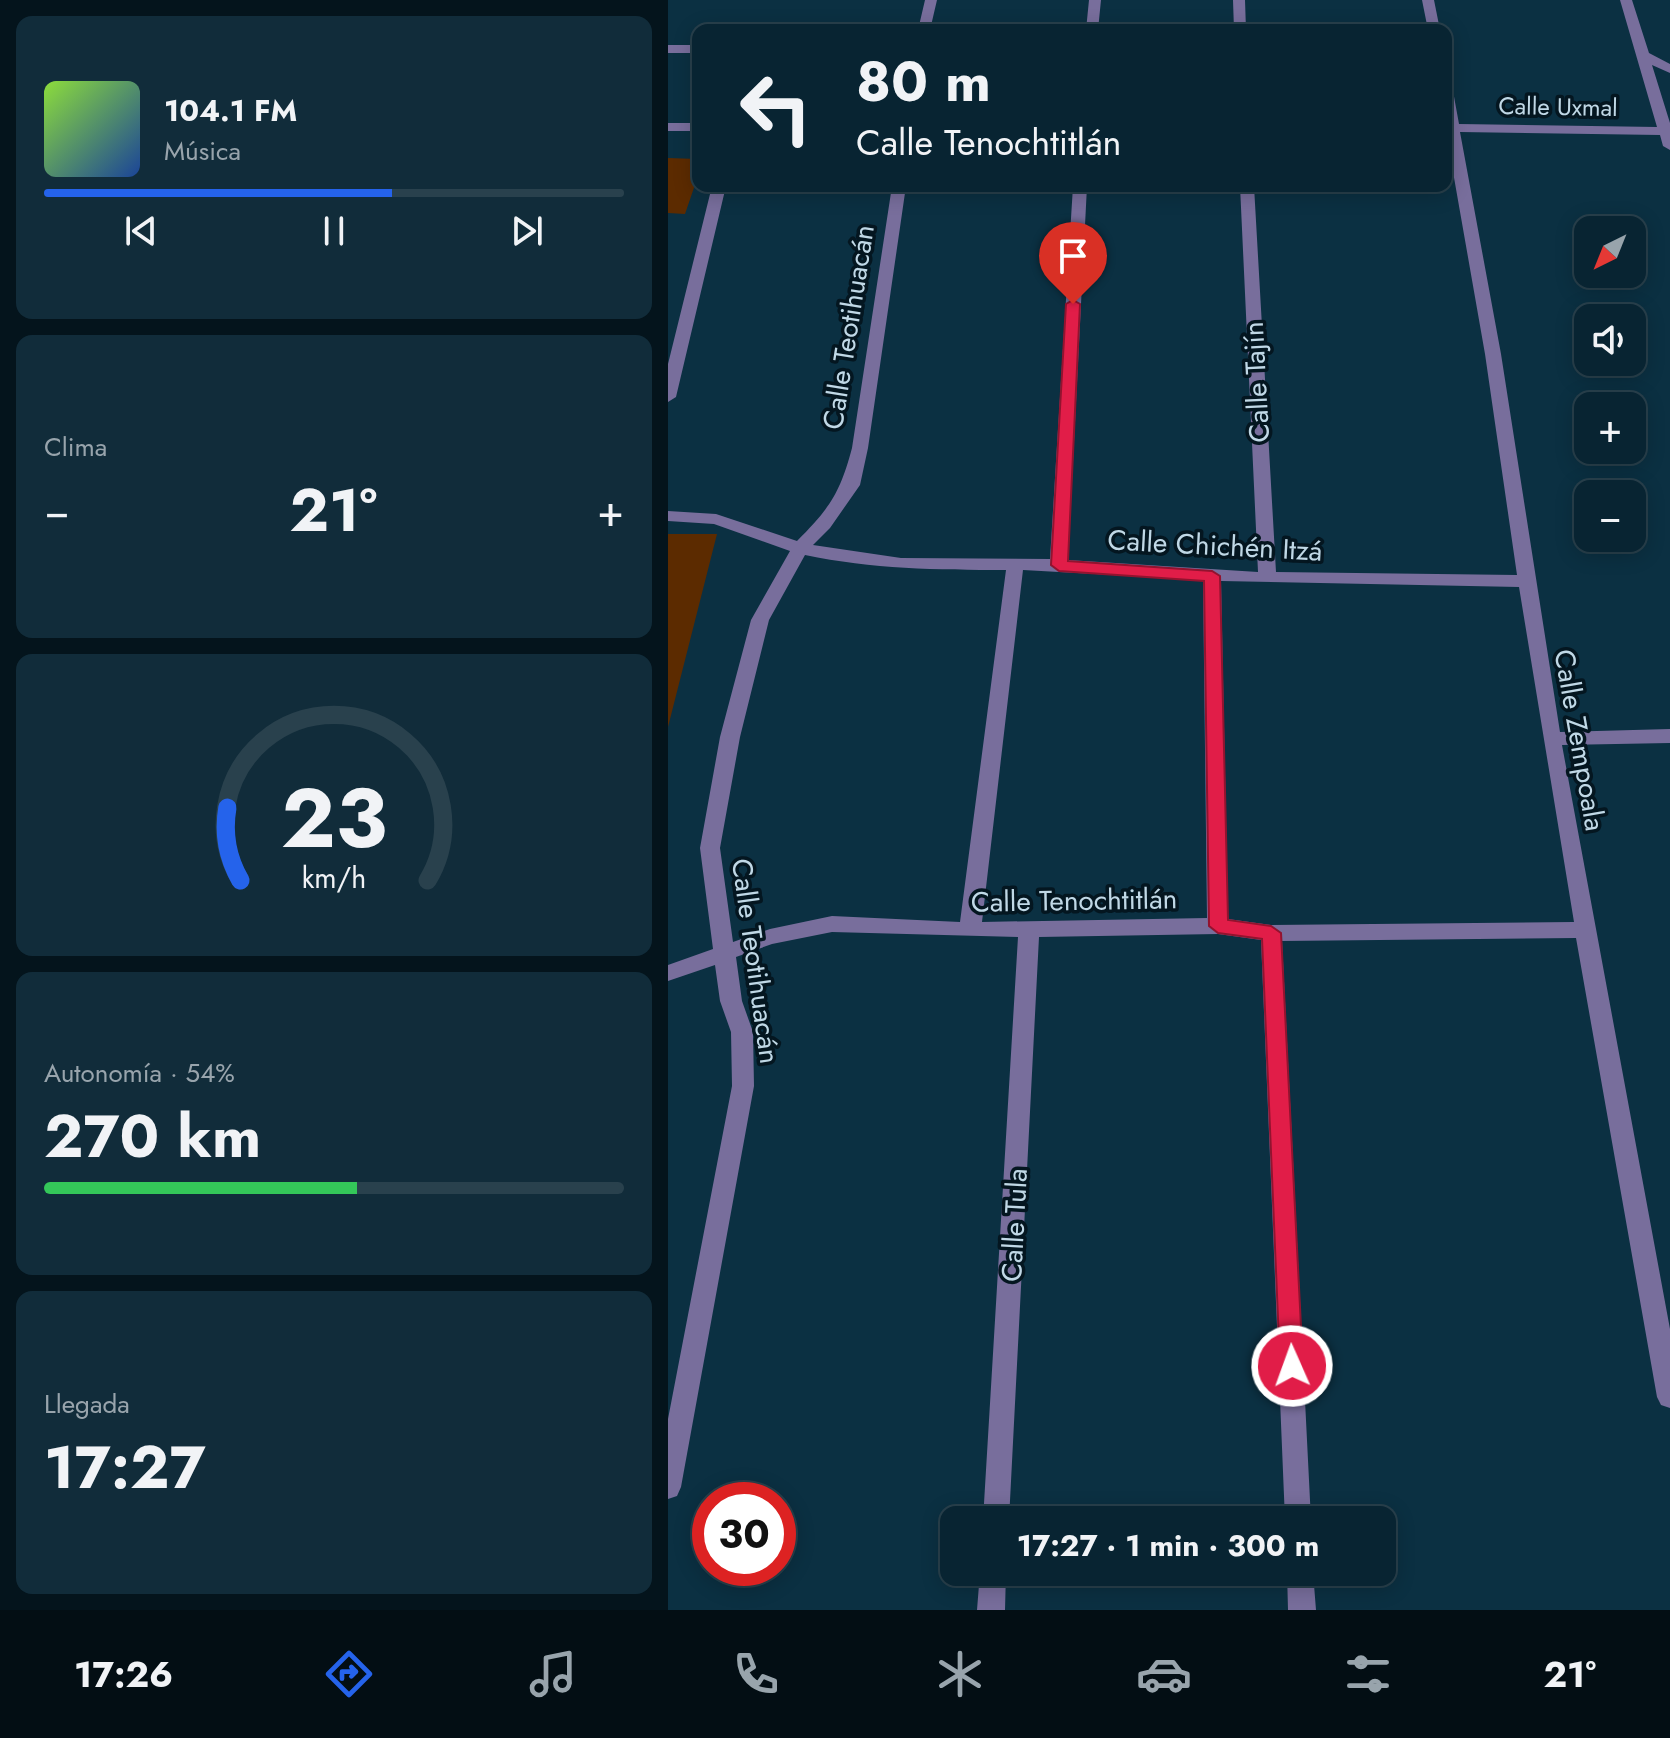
<!DOCTYPE html>
<html lang="es">
<head>
<meta charset="utf-8">
<style>
	:root { --surface:#082432; --page:#112c3a; --text:#f1f3f6; --muted:#98a4ac; --line:#29414d; --accent:#2563eb }
	body { margin:0; font-family:Jost,sans-serif; background:var(--page); color:var(--text); height:100vh; display:flex; flex-direction:column; font-size:30px; white-space:nowrap }
	* { box-sizing:border-box; margin:0 }
	p { font-size:26px; color:var(--muted) }
	.icon { flex:none; width:44px; height:44px; fill:none; stroke:currentColor; stroke-width:2; stroke-linecap:round; stroke-linejoin:round }
	.map { position:relative; flex:1; overflow:hidden }
	.drawer { display:flex; flex-direction:column; gap:16px; padding:16px; background:#04141c; width:668px }
	.drawer>* { flex:none }
	.banner { position:absolute; left:24px; top:24px; width:760px; height:168px; border-radius:16px; box-shadow:0 4px 20px #0003,0 0 0 2px var(--line); background:#082432; color:var(--text); overflow:hidden }
	.needle { width:52px; rotate:223deg }
	.controls { position:absolute; left:906px; top:216px; display:grid; gap:16px }
	.controls a { display:grid; place-items:center; width:72px; height:72px; border-radius:16px; background:var(--surface); box-shadow:0 4px 20px #0003,0 0 0 2px var(--line); font-size:40px }
	.speed { position:absolute; left:24px; top:1482px; display:flex; gap:16px; font-size:40px; font-weight:700; text-align:center }
	.speed>* { display:grid; place-content:center; width:104px; height:104px; border-radius:50%; background:var(--surface); box-shadow:0 4px 20px #0003,0 0 0 2px var(--line); line-height:1 }
	.speed .limit { border:12px solid #d22; background:#fff; color:#111 }
	.pin { position:absolute; display:grid; place-items:center; width:68px; height:68px; color:#fff; margin:-82px -34px; border-radius:50% 50% 50% 0; rotate:-45deg; box-shadow:0 0 8px #0007 }
	.pin .icon { rotate:45deg }
	.me { position:absolute; width:88px; margin:-44px; rotate:358deg; stroke-linejoin:round; filter:drop-shadow(0 0 6px #0008) }
	.turn { display:flex; align-items:center; gap:28px; height:168px; padding:0 32px; font-size:36px }
	.turn .icon { width:104px; height:104px; stroke-width:2.5 }
	.turn b { display:block; font-size:56px; line-height:68px }
	.big { font-size:60px; font-weight:700; line-height:1.1 }
	.drawer .widget { flex:1; display:flex; flex-direction:column; justify-content:center; gap:12px; min-width:0; padding:0 28px; border-radius:16px; background:var(--page) }
	.drawer .dial { align-items:center; gap:0 }
	.dial svg { height:208px; overflow:visible; fill:none; stroke:var(--line); stroke-width:7; stroke-linecap:round; text-anchor:middle }
	.dial text { fill:var(--text); stroke:none }
	.song { display:flex; align-items:center; gap:24px }
	.cover { width:96px; height:96px; border-radius:12px; background:linear-gradient(135deg,hsl(90 70% 55%),hsl(220 70% 35%)) }
	.played { height:8px; border-radius:4px; background:linear-gradient(90deg,var(--accent) 60%,var(--line) 60%) }
	.keys { display:flex; justify-content:space-around; direction:ltr }
	.heat { display:flex; justify-content:space-between; align-items:center; font-size:44px; direction:ltr }
	.charge { height:12px; border-radius:6px; background:linear-gradient(90deg,#34c759 54%,var(--line) 0) }
	.trip { position:absolute; left:272px; top:1506px; width:456px; height:80px; border-radius:16px; background:var(--surface); box-shadow:0 4px 20px #0003,0 0 0 2px var(--line); font-weight:700; line-height:80px; text-align:center }
	.tabs { display:flex; height:128px; justify-content:space-around; align-items:center; background:#030e14; color:var(--muted) }
	.tabs .icon { width:56px; height:56px }
	.tabs .current { color:var(--accent) }
	.tabs b { font-size:36px; color:var(--text) }
	main { display:flex; flex:1; min-height:0 }
	.map>svg:first-child { display:block }
	.green { fill:#5c2b00 }
	.lines { fill:none; stroke-linecap:round; stroke-linejoin:round }
	.minor { fill:#786e9c; fill-rule:evenodd }
	.route { fill:#e11d48; stroke:#92132f; stroke-width:2 }
	.labels { text-anchor:middle; stroke-width:7; stroke-linejoin:round; paint-order:stroke }
	.far-street-label { font-size:24px; fill:#c0d8e6; stroke:#041620 }
	.street-label { font-size:28px; fill:#c0d8e6; stroke:#041620 }
</style>
</head>
<body>
<main>
<section class="drawer">
<div class="widget">
<div class="song"><i class="cover"></i><div><b>104.1 FM</b><p>Música</p></div></div>
<div class="played"></div>
<div class="keys"><svg class="icon" aria-label="previous" viewBox="0 0 24 24"><path d="M18 5L8 12l10 7zM5 5v14"/></svg><svg class="icon" aria-label="pause" viewBox="0 0 24 24"><path d="M8 5v14M16 5v14"/></svg><svg class="icon" aria-label="next" viewBox="0 0 24 24"><path d="M6 5l10 7-10 7zM19 5v14"/></svg></div>
</div>
<div class="widget"><p>Clima</p>
<div class="heat"><a>−</a><b class="big">21°</b><a>+</a></div>
</div>
<div class="widget dial"><svg viewBox="0 0 100 80">
<path d="M14 69A42 42 0 1 1 86 69"/>
<path d="M14 69A42 42 0 0 1 9 41" stroke="#2563eb"/>
<text x="50" y="56" font-size="32" font-weight="700">23</text>
<text x="50" y="72" font-size="11">km/h</text>
</svg></div>
<div class="widget"><p>Autonomía · 54%</p><b class="big">270 km</b><div class="charge"></div></div>
<div class="widget"><p>Llegada</p><b class="big">17:27</b></div>
</section>
<div class="map">
<svg width="1002" height="1610" viewBox="0 0 1002 1610">
	<rect width="100%" height="100%" fill="#0b3042"/>
	<path class="green" d="M0,158L30,159V176L17,214L0,213Z
		M0,534H49L0,727Z"/>
	<g class="lines">
		<path class="minor" d="M257,0H269L262,30H250Z
			M421,0H433L430,30H418Z
			M565,0H577L578,30H566Z
			M754,0H766L772,30H760Z
			M952,0H964L981,53L1002,64V73L984,65L1002,123V150L995,146L992,135L792,132L833,354L892,732L1002,729V743L894,745L1002,1329V1408L993,1405L989,1397L908,938L614,941L643,1520H617L593,940L550,934L371,937L341,1520H315L350,937L164,932L104,944L68,957L74,1001L85,1032L86,1086L13,1487L9,1496L0,1499V1419L64,1086L63,1032L52,1001L47,965L0,981V965L45,949L32,848L52,737L83,620L122,551L46,524L0,521V511L48,514L129,541C162,508 172,493 184,448L224,186H238L200,448L192,485L162,528L145,545L233,558L382,559L405,186H419L400,560L590,572L572,186H586L608,572L849,575L817,354L778,132V87L785,91L791,124L989,127ZM137,555C204,569 269,570 338,570L292,922L164,916L102,929L65,942L52,848L72,737L101,620ZM355,570L535,580L539,918L314,922ZM553,581L851,587L906,922L603,925L560,919Z
			M0,45H30V53H0Z
			M0,123H30V131H0Z
			M44,186H58L8,397L0,402V364Z
			M312,1572H338L337,1610H309Z
			M619,1572H645L648,1610H620Z"/>
	</g>
	<path class="route" d="M405,300L412,304L400,561L544,571L552,576L560,920L603,926L613,933L635,1366L632,1373L624,1376L616,1373L612,1366L594,939L550,933L541,926L536,581L391,571L383,565L398,304Z"/>
	<g class="labels">
		<g class="far-street-label">
			<text transform="translate(890 107) rotate(1)" y="8">Calle Uxmal</text>
		</g>
		<g class="street-label">
			<text transform="translate(180 327) rotate(-81)" y="10">Calle Teotihuacán</text>
			<text transform="translate(588 382) rotate(-93)" y="10">Calle Tajín</text>
			<text transform="translate(547 545) rotate(3)" y="10">Calle Chichén Itzá</text>
			<text transform="translate(912 740) rotate(80)" y="10">Calle Zempoala</text>
			<text transform="translate(406 900) rotate(-1)" y="10">Calle Tenochtitlán</text>
			<text transform="translate(88 961) rotate(82)" y="10">Calle Teotihuacán</text>
			<text transform="translate(346 1225) rotate(-87)" y="10">Calle Tula</text>
		</g>
	</g>
</svg>
<div class="controls">
<a><svg class="needle" viewBox="-14 -14 28 28"><path d="M0-13l5 13h-10z" fill="#e53935"/><path d="M0 13l5-13h-10z" fill="#98a4ac"/></svg></a>
<a><svg class="icon" aria-label="sound" viewBox="0 0 24 24"><path d="M4 9h4l5-4v14l-5-4H4zM17 9q2 3 0 6"/></svg></a>
<a>+</a>
<a>−</a>
</div>
<div class="speed"><div class="limit">30</div></div>
<div class="pin" style="left:405px;top:304px;background:#d93025"><svg class="icon" aria-label="arrive" viewBox="0 0 24 24"><path d="M6 21V4h12l-3 4 3 4H6"/></svg></div>
<svg class="me" style="left:624px;top:1366px" viewBox="-20 -20 40 40"><circle r="17" fill="#e11d48" stroke="#fff" stroke-width="3"/><path d="M0-11L8 9 0 5-8 9z" fill="#fff"/></svg>
<div class="trip">17:27 · 1 min · 300 m</div>
<div class="banner">
<div class="turn"><svg class="icon" aria-label="left" viewBox="0 0 24 24"><path d="M17 20v-9H6M10 6l-5 5 5 5"/></svg><div><b>80 m</b>Calle Tenochtitlán</div></div>
</div>
</div>
</main>
<nav class="tabs">
<b>17:26</b>
<svg class="icon current" aria-label="directions" viewBox="0 0 24 24"><path d="M12 3l9 9-9 9-9-9zM9 14v-3h6M13 9l2 2-2 2"/></svg>
<svg class="icon" aria-label="music" viewBox="0 0 24 24"><path d="M9 18V5l10-2v13"/><circle cx="6" cy="18" r="3"/><circle cx="16" cy="16" r="3"/></svg>
<svg class="icon" aria-label="phone" viewBox="0 0 24 24"><path d="M5 4h4l2 5-3 2q2 4 5 5l2-3 5 2v4C11 20 4 13 5 4z"/></svg>
<svg class="icon" aria-label="climate" viewBox="0 0 24 24"><path d="M12 3v18M4 7l16 10M4 17L20 7"/></svg>
<svg class="icon" aria-label="car" viewBox="0 0 24 24"><path d="M5 17H2v-5l4-1 3-4h7l3 4 3 1v5h-3M9 17h6M6 11h13"/><circle cx="7" cy="17" r="2"/><circle cx="17" cy="17" r="2"/></svg>
<svg class="icon" aria-label="filters" viewBox="0 0 24 24"><path d="M4 7h16M4 17h16"/><circle cx="9" cy="7" r="2"/><circle cx="15" cy="17" r="2"/></svg>
<b>21°</b>
</nav>
</body>
</html>
